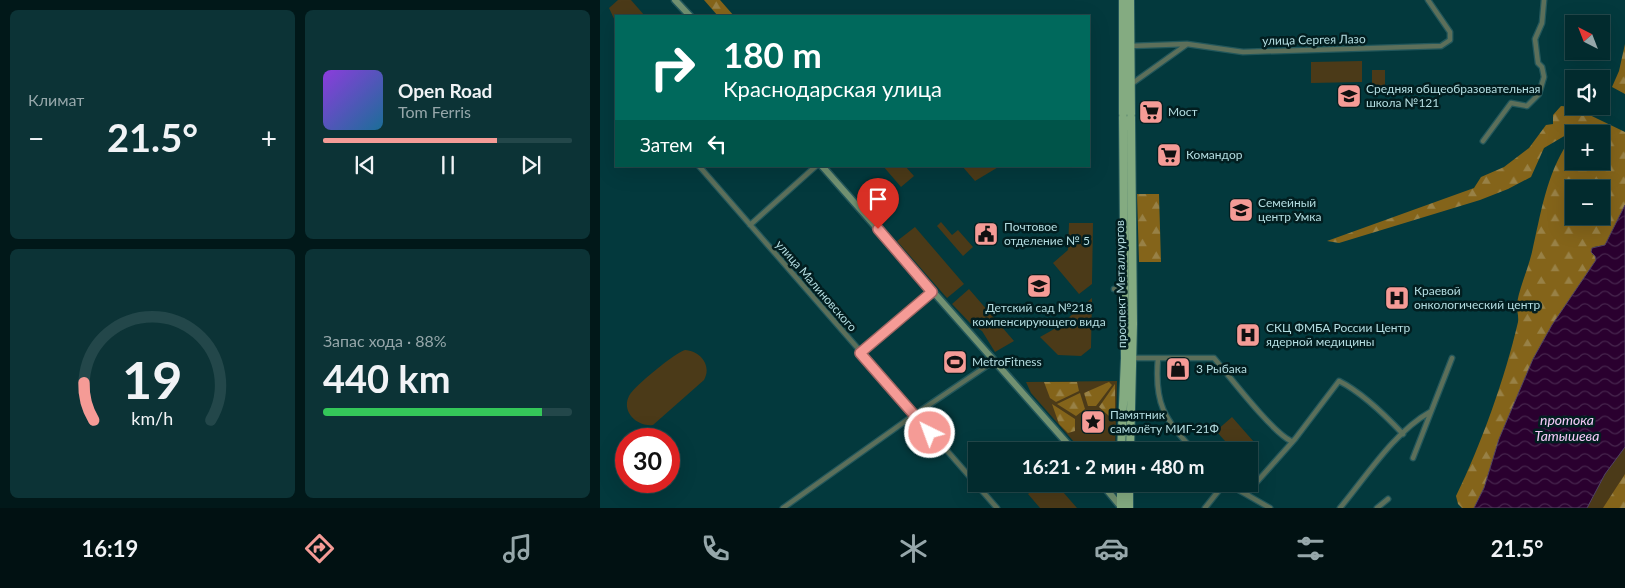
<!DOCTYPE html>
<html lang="ru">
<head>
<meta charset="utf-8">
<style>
	:root { --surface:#022b2e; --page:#0c3336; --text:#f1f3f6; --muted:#96a7aa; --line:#23474a; --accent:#f59b96 }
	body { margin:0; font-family:Lato,sans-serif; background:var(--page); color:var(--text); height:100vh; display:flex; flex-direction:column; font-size:19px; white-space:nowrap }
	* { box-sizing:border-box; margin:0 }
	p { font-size:16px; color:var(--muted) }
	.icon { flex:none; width:28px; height:28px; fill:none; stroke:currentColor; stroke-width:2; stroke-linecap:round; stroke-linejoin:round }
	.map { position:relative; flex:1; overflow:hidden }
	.sheet { display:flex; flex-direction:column; gap:10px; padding:10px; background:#011819; width:600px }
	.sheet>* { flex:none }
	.hud { position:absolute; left:15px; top:15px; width:475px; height:152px; border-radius:0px; box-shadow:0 5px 20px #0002,0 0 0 1px var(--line); background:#00695c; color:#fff; overflow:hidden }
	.needle { width:32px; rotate:318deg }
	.fabs { position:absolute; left:965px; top:15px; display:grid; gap:10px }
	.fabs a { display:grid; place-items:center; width:45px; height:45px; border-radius:0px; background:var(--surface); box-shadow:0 5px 20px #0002,0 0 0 1px var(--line); font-size:25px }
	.speed { position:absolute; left:15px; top:428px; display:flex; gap:10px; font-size:25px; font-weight:700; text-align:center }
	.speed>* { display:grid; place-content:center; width:65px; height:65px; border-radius:50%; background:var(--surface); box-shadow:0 5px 20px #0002,0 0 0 1px var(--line); line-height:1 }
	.speed .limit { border:8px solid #d22; background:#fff; color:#111 }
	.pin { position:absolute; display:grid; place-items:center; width:42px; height:42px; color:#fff; margin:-51px -21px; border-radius:50% 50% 50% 0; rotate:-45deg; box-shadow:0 0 5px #0007 }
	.pin .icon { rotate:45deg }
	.me { position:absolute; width:55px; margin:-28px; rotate:318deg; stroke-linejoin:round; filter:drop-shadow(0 0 4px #0008) }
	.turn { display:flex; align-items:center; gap:18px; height:105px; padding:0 25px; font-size:22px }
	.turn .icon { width:65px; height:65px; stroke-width:2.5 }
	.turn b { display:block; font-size:35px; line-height:42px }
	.then { display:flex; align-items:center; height:48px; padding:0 25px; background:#0003; gap:10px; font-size:19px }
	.big { font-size:38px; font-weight:700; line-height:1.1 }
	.sheet .widget { flex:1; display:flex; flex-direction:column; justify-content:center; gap:8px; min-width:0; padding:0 18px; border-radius:8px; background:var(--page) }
	.sheet .dial { align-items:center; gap:0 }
	.dial svg { height:130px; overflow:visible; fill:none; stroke:var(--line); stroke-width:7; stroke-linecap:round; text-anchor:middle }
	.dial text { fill:var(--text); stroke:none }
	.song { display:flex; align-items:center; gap:15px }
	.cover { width:60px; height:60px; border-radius:8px; background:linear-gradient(135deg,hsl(270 70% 55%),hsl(200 70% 35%)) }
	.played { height:5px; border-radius:2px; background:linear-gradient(90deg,var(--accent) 70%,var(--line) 70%) }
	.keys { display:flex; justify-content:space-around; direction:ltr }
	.heat { display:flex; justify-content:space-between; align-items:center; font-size:28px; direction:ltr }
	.charge { height:8px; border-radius:4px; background:linear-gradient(90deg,#34c759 88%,var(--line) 0) }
	.sheet .tiles { flex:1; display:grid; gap:10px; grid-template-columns:repeat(2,1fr) }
	.trip { position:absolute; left:368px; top:442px; width:290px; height:50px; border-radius:0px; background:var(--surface); box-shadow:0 5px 20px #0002,0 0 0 1px var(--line); font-weight:700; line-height:50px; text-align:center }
	.menu { display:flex; height:80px; justify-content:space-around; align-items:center; background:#011112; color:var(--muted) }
	.menu .icon { width:35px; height:35px }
	.menu .on { color:var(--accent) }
	.menu b { font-size:22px; color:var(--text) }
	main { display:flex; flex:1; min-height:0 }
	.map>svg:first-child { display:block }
	.green { fill:#4b3a18 }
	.forest { fill:url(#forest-firs); fill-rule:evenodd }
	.water { fill:url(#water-waves); stroke:#534264 }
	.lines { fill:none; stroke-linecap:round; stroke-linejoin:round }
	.street-casing { stroke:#23575b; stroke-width:7 }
	.secondary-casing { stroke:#23575b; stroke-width:9 }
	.primary-casing { stroke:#23575b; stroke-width:10 }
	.street { stroke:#5c6f5a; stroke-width:4.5 }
	.secondary { stroke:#729171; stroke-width:6 }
	.primary { stroke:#84ab81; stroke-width:8 }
	.route-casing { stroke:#9f6562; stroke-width:12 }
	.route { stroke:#f59b96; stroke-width:9 }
	.labels { text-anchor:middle; stroke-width:5; stroke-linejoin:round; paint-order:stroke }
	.street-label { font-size:12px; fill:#b4dde1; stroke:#021e20 }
	.poi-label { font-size:12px; fill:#b4dde1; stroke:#021e20; text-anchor:start }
	.water-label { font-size:14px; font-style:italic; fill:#f4caf8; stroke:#021e20 }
</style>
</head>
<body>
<main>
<section class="sheet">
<div class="tiles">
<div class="widget"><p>Климат</p>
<div class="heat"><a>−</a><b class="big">21.5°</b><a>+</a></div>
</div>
<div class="widget">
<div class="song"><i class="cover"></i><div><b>Open Road</b><p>Tom Ferris</p></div></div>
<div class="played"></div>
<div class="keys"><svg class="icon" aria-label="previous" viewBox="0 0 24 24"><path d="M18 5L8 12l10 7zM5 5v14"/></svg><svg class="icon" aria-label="pause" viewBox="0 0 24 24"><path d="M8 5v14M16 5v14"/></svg><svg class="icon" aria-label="next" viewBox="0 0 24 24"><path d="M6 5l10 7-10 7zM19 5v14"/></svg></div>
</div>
<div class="widget dial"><svg viewBox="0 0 100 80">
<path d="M14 69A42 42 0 1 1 86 69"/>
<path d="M14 69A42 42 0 0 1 8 46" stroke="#f59b96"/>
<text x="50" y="56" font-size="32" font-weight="700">19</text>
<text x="50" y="72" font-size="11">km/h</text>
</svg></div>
<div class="widget"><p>Запас хода · 88%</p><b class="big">440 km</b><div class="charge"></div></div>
</div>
</section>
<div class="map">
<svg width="1025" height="508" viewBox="0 0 1025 508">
	<defs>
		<pattern id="forest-firs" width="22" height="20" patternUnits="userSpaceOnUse" patternTransform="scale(1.25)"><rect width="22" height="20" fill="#84641a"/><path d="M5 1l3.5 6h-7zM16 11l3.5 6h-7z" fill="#988146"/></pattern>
		<pattern id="water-waves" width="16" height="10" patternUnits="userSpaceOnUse" patternTransform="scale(1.25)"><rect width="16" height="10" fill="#2a002f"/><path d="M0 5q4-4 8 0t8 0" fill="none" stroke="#46254d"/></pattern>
	</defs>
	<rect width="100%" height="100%" fill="#03393d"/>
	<path class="green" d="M18,0H31L45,16H16V23L9,8Z
		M762,61V82L711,83V62Z
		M772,70H785V94H772Z
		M283,166H305L314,176L301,187Z
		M362,166H400L375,181Z
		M341,222L352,235L358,230L373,247L363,256L337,226Z
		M469,223H493L492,284L479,294L453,263L468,250Z
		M315,227L364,284L347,298L297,241Z
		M369,289L414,341L395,352L382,331L371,324L352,304Z
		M492,298L491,348L481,356L458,355L440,337L456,328Z
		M85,350C101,351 112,366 104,380L53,425C37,427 21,412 29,396C33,387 76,352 85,350Z
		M517,381L515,451H482L431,393L426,382Z
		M632,417L654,442L643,451H634L616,431Z
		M1025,447V508H987L1005,474Z
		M440,484H456L477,508H440L428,494Z"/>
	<path class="forest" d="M104,0H120L134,16H118Z
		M1025,44V94L1012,87L1019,71Z
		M961,106L973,107L1025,132V205L1005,245L994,247L992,254L995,256L996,260L952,325L933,359L899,439L884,488L874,508H862L858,504L856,496C881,445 905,378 918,322C919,315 916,309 917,303C920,286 928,269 932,252C941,213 946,176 968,142L966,135L944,148L931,177L908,189L880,200L739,243L727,241L874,188L881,177L904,167L929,148L946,125L953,124V115ZM974,134H1001V161H974ZM974,189H1001V216H974Z
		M537,194H559L561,262H539Z
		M444,382H477L479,391L456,402L450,398Z
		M509,382L512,385L496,406H488L484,393Z
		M515,384V411L509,416L499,407Z
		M480,393L485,409L476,416L457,404Z
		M452,404L475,419V431L468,433L459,424Z
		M1025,474V508H1003Z"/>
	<path class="water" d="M1025,205V447L1005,474L987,508H874L884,488L899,439L933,359L952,325L996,260L995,256L991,252L992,248L1005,245Z"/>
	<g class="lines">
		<defs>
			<path id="street" d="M530,46L587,44L643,52L841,46L850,40V32L828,0
				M530,85L586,45
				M883,141L911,103L927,106L939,94L944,77L942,67L938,63L935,39L942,23L944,0
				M99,166L397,508
				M150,225L216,166
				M514,289H525
				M260,353L332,292
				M532,358H614C630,377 672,432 691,441
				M558,358C554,404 564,418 594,451
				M813,458L852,358
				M628,484L670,508
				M647,493L695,439L739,381C761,392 786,416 803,434
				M183,508L314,415L394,361
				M605,508L624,484
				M740,508C766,477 794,432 830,412
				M777,508L788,499"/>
			<path id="secondary" d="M75,0L90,16
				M222,166L474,451
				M502,484L521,507"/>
			<path id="primary" d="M523,0V114
				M530,0L531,114
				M521,451L525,358L523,117
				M530,451L533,324L531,117
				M529,484V508
				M521,508V484"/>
		</defs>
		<use href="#street" class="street-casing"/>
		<use href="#secondary" class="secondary-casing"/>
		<use href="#primary" class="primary-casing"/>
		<use href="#street" class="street"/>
		<use href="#secondary" class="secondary"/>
		<use href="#primary" class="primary"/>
	</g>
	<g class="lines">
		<defs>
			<path id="route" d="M278,229L332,292L260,353L330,433"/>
		</defs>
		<use href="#route" class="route-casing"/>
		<use href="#route" class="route"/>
	</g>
	<defs>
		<symbol id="school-square" viewBox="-11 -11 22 22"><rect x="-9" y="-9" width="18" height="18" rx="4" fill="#f59b96" stroke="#021e20"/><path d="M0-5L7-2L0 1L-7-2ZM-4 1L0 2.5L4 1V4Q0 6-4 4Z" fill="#111"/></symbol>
		<symbol id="supermarket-square" viewBox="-11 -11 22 22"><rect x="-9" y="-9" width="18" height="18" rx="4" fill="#f59b96" stroke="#021e20"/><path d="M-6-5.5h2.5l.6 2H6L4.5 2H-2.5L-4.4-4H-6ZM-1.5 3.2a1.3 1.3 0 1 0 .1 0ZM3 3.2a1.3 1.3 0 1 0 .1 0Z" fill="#111"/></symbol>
		<symbol id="civic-square" viewBox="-11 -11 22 22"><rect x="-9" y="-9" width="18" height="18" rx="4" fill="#f59b96" stroke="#021e20"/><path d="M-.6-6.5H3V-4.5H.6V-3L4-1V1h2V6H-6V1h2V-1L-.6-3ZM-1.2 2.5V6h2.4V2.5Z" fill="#111"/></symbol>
		<symbol id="hospital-square" viewBox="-11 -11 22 22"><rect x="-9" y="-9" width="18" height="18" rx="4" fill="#f59b96" stroke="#021e20"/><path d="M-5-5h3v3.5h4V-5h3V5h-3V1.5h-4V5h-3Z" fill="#111"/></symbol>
		<symbol id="stadium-square" viewBox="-11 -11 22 22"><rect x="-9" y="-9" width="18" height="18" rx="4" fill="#f59b96" stroke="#021e20"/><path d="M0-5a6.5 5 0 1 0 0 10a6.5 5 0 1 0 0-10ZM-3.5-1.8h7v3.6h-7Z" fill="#111"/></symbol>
		<symbol id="shop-square" viewBox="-11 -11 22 22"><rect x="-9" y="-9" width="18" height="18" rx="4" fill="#f59b96" stroke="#021e20"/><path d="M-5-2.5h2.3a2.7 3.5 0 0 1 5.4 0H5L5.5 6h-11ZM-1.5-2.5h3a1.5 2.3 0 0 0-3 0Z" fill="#111"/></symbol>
		<symbol id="sight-square" viewBox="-11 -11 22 22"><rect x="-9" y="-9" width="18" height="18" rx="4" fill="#f59b96" stroke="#021e20"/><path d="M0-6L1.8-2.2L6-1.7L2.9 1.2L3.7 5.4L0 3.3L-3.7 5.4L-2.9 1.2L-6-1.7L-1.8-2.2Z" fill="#111"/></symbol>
	</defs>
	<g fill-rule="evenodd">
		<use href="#school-square" x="735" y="82" width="28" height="28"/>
		<use href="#supermarket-square" x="537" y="98" width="28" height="28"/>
		<use href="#supermarket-square" x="555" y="141" width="28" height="28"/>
		<use href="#school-square" x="627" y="196" width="28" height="28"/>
		<use href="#civic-square" x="372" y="220" width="28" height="28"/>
		<use href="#school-square" x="425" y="272" width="28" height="28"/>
		<use href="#hospital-square" x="783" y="284" width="28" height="28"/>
		<use href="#hospital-square" x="634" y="321" width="28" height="28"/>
		<use href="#stadium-square" x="341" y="348" width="28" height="28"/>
		<use href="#shop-square" x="564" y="355" width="28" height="28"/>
		<use href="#sight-square" x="479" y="408" width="28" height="28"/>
	</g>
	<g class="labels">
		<g class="street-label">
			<text transform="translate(714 40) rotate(-1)" y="4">улица Сергея Лазо</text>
			<text transform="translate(521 284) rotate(-91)" y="4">проспект Металлургов</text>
			<text transform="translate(216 286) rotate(49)" y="4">улица Малиновского</text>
		</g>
		<g class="poi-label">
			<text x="766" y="93">Средняя общеобразовательная<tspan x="766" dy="14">школа №121</tspan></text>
			<text x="568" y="116">Мост</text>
			<text x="586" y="159">Командор</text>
			<text x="658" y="207">Семейный<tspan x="658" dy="14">центр Умка</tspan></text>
			<text x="404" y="231">Почтовое<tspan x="404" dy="14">отделение № 5</tspan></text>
			<text x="814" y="295">Краевой<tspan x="814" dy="14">онкологический центр</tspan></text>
			<text x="439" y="312" text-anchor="middle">Детский сад №218<tspan x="439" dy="14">компенсирующего вида</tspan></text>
			<text x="666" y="332">СКЦ ФМБА России Центр<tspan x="666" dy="14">ядерной медицины</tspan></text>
			<text x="372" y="366">MetroFitness</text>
			<text x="596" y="373">3 Рыбака</text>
			<text x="510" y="419">Памятник<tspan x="510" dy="14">самолёту МИГ-21Ф</tspan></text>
		</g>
		<g class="water-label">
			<text x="967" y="425">протока<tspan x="967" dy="16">Татышева</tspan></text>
		</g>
	</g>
</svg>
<div class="fabs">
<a><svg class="needle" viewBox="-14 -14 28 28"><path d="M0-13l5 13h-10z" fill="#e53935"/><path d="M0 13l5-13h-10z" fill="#96a7aa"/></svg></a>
<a><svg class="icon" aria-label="sound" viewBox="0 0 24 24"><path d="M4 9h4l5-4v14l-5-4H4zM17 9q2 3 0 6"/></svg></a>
<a>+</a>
<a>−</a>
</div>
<div class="speed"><div class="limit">30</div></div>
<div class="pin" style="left:278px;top:229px;background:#d93025"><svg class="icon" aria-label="arrive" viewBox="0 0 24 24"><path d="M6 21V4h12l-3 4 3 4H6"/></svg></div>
<svg class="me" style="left:330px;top:433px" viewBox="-20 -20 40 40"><circle r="17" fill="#f59b96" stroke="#fff" stroke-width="3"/><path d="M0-11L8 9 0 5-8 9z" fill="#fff"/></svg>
<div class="trip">16:21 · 2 мин · 480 m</div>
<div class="hud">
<div class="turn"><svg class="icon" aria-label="right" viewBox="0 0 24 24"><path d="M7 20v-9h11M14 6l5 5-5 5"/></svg><div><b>180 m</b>Краснодарская улица</div></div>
<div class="then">Затем<svg class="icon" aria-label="left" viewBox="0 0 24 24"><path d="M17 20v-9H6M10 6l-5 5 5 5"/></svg></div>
</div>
</div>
</main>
<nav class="menu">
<b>16:19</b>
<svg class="icon on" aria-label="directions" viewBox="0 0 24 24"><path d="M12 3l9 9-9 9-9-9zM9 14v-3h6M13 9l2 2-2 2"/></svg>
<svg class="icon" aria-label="music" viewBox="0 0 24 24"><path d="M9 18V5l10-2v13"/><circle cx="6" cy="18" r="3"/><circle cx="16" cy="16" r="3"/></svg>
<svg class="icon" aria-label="phone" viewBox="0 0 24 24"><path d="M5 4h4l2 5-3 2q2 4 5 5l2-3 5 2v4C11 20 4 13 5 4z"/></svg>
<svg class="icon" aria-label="climate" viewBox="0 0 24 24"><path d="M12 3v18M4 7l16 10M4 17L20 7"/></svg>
<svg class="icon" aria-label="car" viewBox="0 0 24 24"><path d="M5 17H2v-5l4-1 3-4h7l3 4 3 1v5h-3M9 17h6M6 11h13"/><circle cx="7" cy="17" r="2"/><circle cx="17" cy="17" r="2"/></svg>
<svg class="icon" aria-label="filters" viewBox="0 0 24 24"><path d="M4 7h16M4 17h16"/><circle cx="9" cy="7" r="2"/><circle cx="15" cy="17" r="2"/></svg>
<b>21.5°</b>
</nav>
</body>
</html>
